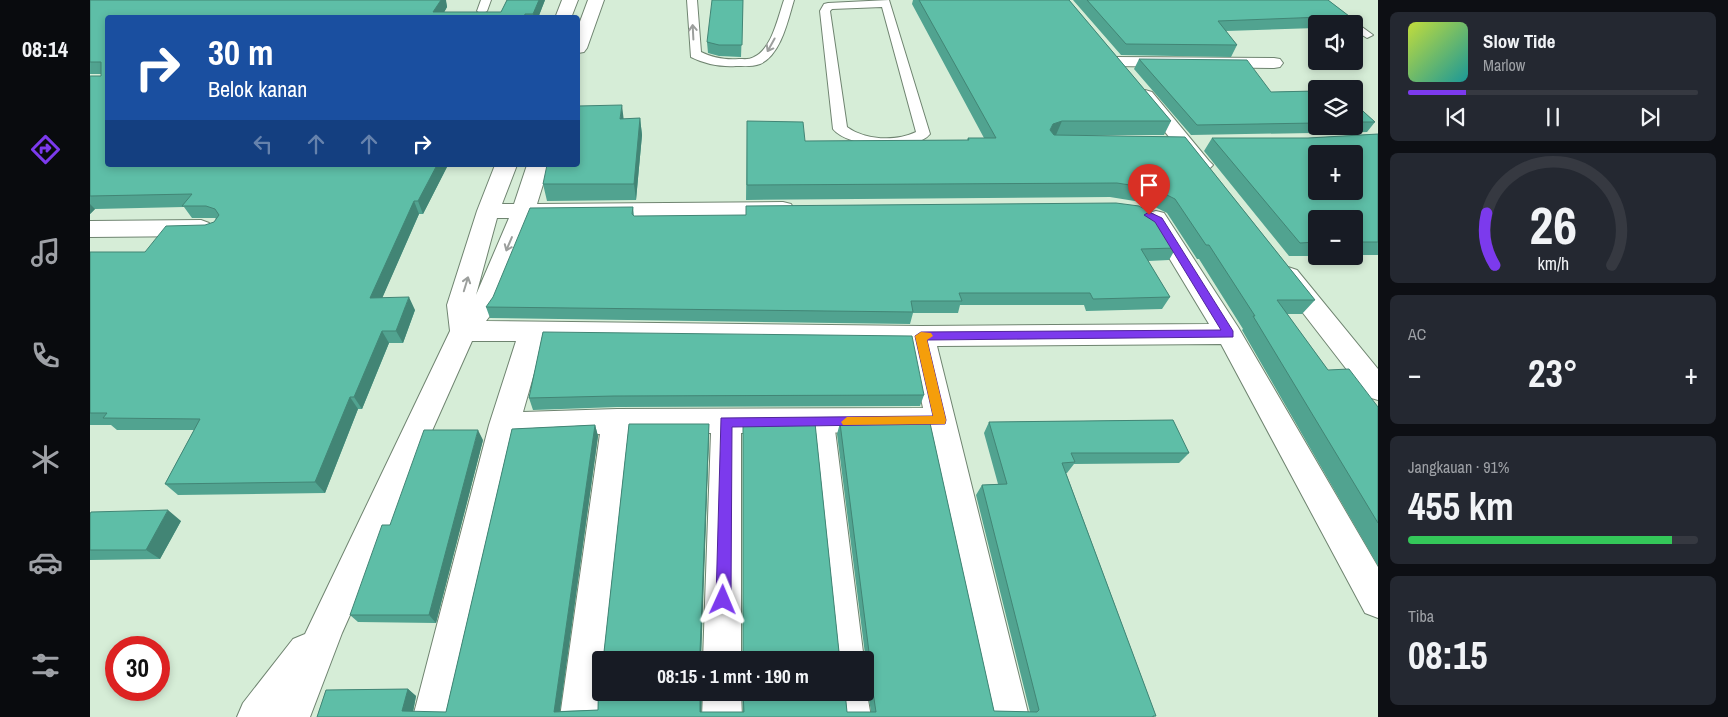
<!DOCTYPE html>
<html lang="id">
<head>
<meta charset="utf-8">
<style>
	:root { --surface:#171b24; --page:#242831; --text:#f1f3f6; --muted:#9ea1a6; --line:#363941; --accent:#7c3aed }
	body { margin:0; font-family:"Archivo Narrow",sans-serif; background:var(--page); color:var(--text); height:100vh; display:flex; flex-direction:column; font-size:19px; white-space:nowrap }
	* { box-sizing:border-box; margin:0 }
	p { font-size:16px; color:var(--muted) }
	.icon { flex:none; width:28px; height:28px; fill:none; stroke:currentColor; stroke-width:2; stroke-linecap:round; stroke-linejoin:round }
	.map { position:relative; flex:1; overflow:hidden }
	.sheet { display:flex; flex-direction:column; gap:12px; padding:12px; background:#0d0f14; width:350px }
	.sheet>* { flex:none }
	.banner { position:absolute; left:15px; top:15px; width:475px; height:152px; border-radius:5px; box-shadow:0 2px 8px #0003; background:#1a4fa0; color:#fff; overflow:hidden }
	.buttons { position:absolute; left:1218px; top:15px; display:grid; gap:10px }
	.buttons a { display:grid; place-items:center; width:55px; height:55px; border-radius:5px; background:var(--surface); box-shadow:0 2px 8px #0003; font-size:25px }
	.speed { position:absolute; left:15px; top:636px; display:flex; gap:10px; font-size:25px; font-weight:700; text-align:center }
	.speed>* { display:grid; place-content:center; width:65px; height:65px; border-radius:50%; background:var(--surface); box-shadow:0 2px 8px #0003; line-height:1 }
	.speed .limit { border:8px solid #d22; background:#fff; color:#111 }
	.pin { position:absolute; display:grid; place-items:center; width:42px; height:42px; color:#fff; margin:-51px -21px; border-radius:50% 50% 50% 0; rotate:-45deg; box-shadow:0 0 5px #0007 }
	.pin .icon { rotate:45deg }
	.me { position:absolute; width:55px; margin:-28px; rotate:1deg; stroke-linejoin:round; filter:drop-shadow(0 0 4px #0008) }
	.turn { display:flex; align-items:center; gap:18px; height:105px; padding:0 20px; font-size:22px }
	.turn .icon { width:65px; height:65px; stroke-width:2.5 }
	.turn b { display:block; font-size:35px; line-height:42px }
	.lanes { display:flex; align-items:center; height:48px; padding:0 20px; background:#0003; justify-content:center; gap:25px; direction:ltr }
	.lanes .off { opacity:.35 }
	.big { font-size:38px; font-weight:700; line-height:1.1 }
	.sheet .card { flex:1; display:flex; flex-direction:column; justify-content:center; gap:8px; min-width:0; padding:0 18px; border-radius:8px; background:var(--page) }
	.sheet .dial { align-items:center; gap:0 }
	.dial svg { height:130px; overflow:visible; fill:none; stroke:var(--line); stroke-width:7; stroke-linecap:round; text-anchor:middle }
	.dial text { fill:var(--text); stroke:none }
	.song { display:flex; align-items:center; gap:15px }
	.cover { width:60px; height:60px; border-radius:8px; background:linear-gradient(135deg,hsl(70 70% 55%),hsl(180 70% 35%)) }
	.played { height:5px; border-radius:2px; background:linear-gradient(90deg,var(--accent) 20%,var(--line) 20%) }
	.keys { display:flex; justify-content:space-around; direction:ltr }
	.heat { display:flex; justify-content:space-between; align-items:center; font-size:28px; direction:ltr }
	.charge { height:8px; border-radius:4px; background:linear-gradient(90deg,#34c759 91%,var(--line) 0) }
	.trip { position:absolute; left:502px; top:651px; width:282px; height:50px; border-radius:5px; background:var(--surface); box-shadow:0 2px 8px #0003; font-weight:700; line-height:50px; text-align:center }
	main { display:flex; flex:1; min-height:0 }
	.tabs { display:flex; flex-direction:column; width:90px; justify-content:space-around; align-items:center; background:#090b0e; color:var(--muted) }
	.tabs .icon { width:35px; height:35px }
	.tabs .selected { color:var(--accent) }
	.tabs b { font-size:22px; color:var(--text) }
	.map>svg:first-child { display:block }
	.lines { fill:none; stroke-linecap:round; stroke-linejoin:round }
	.lane-casing { stroke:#6f8470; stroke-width:2 }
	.street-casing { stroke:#6f8470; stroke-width:2 }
	.lane { fill:#fff; fill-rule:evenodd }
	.street { fill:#fff; fill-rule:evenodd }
	.wall { fill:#51a390; fill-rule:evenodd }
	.shaded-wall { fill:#428575 }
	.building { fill:#5ebea7; stroke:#428575; fill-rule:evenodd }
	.oneway { stroke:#9c9f9d }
	.route { fill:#7c3aed; stroke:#51269a }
	.slow { fill:#f59e0b }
</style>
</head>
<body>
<main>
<nav class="tabs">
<b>08:14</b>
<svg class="icon selected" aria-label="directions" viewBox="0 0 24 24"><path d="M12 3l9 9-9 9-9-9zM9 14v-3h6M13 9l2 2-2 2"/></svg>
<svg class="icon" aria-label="music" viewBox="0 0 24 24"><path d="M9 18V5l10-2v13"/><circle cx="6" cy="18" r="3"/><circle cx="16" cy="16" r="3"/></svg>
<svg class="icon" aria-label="phone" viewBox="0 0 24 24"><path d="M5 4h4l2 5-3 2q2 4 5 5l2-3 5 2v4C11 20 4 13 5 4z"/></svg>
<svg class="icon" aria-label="climate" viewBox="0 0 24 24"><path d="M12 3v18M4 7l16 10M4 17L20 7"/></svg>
<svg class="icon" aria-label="car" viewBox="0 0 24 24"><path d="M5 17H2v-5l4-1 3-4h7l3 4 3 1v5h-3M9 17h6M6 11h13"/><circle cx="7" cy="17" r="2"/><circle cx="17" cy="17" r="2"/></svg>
<svg class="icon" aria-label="filters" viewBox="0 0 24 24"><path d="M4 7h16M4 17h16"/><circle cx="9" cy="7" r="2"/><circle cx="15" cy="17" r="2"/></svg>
</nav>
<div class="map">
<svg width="1288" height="717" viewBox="0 0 1288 717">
	<rect width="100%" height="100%" fill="#d6edd7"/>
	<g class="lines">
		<defs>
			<path id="lane" d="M391,0H401L397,11L392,14L387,11Z
				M597,0H607L611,52C623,58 635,60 649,59C654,59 659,60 664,57C682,49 688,17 694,0H704C698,20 691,55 670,64C662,67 654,66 646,66C631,67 615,64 601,57Z
				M799,0L840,134C825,153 758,148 743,129L730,11L734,4L738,3ZM792,7L826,132C805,142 775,140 757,127L740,11L742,9Z
				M1223,0H1235L1283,35L1277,38L1264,30V24H1253Z
				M734,414L741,416L744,422L774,660H748L724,422L727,416Z
				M776,688L781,717H755L752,692H776Z"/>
			<path id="street" d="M472,0H488L481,18H465Z
				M498,0H514L497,48L494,52L488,53V27Z
				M1027,57L1184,58L1190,59L1193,63L1190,67L1184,68L1021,66L1018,62L1021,58Z
				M1055,90L1062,92L1119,161L1123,165L1119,169L1112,171L1105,169L1046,96L1048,92Z
				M405,165H427L412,204H424L437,165H459L447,204L693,202L701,204L704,209L701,214L693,216L442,218L406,308L396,321L831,326L1119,324L1055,218L1058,213L1066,211L1074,213L1148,327L1288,567V618L1275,613L1131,344L847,346L939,717H899L838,432L651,433V660H613L621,433H540L516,660H511L512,692L510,717H470L510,434L426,437L363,717H323L399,425L426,341H382L252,633L220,717H147L153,703L203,639L215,634L360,331L357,305L387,211ZM407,218H419L386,295ZM453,342L820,346L833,408L527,409L433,412Z
				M111,220L119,223L123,228L119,233L111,236L0,237V221Z
				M1198,267L1207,270L1288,369V400L1278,397L1189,282L1186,276L1189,270Z
				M613,692H651L652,717H612Z"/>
		</defs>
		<use href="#lane" class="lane-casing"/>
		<use href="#street" class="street-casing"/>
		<use href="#lane" class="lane"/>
		<use href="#street" class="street"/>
	</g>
	<path class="wall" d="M0,0L356,1V2L357,7L354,12H411L417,0H455L448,18H18V165H358L333,214H329L292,298L325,310L313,343H299L272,409H268L235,493L88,495L75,484L104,430H27L21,425H0V252H55L124,222L126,219L125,218H102L94,207L5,209L0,214V76H11V74H0Z
		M653,0L651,57L629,56L618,53L617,42Z
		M823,0H979L1081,121L1074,135H980L1095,137L1225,300L1212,314H1197L1238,370L1288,407V566L1152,330L1153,329L1109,259H1107L1077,213L1057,203L1020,197L656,200L657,121L715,141L877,140L878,138H894L822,4Z
		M983,0H1238L1259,16L1254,24H1226V28L1136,31L1147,45L1141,57L1031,55Z
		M1049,59L1181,92L1226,91V126H1264V103L1285,122L1277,132L1101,135L1044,69Z
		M550,118L552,135L546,200L457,201L453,184L534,119Z
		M1288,134V255H1264V219H1226V256H1199L1114,151L1122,138H1218Z
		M543,207L544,216L1086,248L1079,260L1058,261L1080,297L1072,309L996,311L994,305H870L868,313H823L820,324L400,318L396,307Z
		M453,332L834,395L830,406L527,407L443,410L439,398Z
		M1083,420L1099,453L1089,463L984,464L977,473H976L1066,716L1063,717H227L236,690L318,689L326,696L323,712H356L422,429L505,425L508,436L470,711L508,710L509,654L514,652L539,424H619V435L611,653L612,654H651L653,652V424L725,423L749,652L775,654L747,434L750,423H840L904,711L940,712L886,495L892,485L908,484L894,433L899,422ZM511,660H776V687H777L781,712H757L755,692H652L653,712H611L612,692H511Z
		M393,440L346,623L268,622L260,615L300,525Z
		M0,514L91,521L70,559L0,560Z"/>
	<path class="shaded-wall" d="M351,0H356L357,7L351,18L343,12Z
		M449,0H455L448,18H444L443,14Z
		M532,105L534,122L530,119Z
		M550,118L552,135L546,200L544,184Z
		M972,121L966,135L954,144L963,124Z
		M347,165H358L333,214L328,201Z
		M324,201L329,214L287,310L280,298Z
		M0,204L5,209L0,214Z
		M319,297L325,310L313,343L306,331Z
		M292,331L299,343L272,409L264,397Z
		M260,397L268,409L235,493L225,482Z
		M619,424V435L611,660L610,652Z
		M505,425L508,436L469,717L464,712Z
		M388,430L393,440L346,623L339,615Z
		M78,510L91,521L70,559L56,550Z
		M318,689L326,696L322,717L312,711Z
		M610,692H612L611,717L610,712Z"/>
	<path class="building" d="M0,0H351L343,12H411L417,0H449L443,14H435L434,18H18V165H347L328,201H324L280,298L319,297L306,331H292L264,397H260L225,482L75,484L110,419L13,418L17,413H0V252H55L76,226L115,225L124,222L129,215L125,209L116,206H92L102,194L0,196V76H11V62H0Z
		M622,0H653L652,45H629L617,42Z
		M829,0H979L1081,121H972L963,124L960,130L964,135L1095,137L1225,300H1187L1238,370L1259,369L1288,407V523L1163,316H1165L1119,245H1116L1085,199L1065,189L1027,183L657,185V121L713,122L715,141L879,140L878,138H906Z
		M997,0H1238L1259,16L1128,21L1147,45L1036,44Z
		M1049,59L1157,60L1181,92L1226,91V123L1107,125Z
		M1264,103L1285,122H1264Z
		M532,105L530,119L550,118L544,184H453L457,165H488V106Z
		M1288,134V242H1264V219H1226V242L1210,243L1122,138H1218ZM1226,154H1264V191H1226Z
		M1026,203L1049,206L1065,215L1086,248L1051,249L1080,297L1003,299L1000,293H869L872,301H821L823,312L396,307L403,297L440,208L543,207L542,214L544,216L656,215V206Z
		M453,332L822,336L834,395L524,396L439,398Z
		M1083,420L1099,453H981L985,462L972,463L1066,716H1063V717H227L236,690L318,689L312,711L356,712L422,429L505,425L464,712L508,710L509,654L514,652L539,424H619L610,652L612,654H651L653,652V424L725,423L749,652L778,654L779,652L750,423H840L904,711L947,712L949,710L892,485L917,484L899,422ZM511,660H776V683H778V679H781L786,712H757L755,692H653L654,712H610V692H511Z
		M334,430H388L339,615H260L292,525H300Z
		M78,510L56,550H0V514L1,512Z"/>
	<defs><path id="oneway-shaft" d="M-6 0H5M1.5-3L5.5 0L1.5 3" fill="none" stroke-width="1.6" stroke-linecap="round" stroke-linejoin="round" transform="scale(1.25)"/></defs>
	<g class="oneway">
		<use href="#oneway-shaft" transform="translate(603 32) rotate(-93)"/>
		<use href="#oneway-shaft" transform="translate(681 45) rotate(119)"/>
		<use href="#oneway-shaft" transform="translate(419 244) rotate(113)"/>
		<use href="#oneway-shaft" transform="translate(376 284) rotate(-73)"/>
	</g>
	<path class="route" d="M1059,212L1072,218L1143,331V337L837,340L856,420L855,424L642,427L641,600L638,605L633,608L628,605L626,600L631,418L843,416L825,336L831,332L1131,330L1065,222L1054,215Z"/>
	<path class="slow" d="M831,332L841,333L843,336L837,340L856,420L855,424L753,425L751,422L757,417L843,416L825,336Z"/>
</svg>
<div class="buttons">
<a><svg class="icon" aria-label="sound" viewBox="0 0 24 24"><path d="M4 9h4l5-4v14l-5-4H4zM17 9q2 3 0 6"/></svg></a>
<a><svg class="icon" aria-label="layers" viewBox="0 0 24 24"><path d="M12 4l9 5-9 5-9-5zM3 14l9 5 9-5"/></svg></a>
<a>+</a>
<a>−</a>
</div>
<div class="speed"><div class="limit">30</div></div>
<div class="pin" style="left:1059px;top:215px;background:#d93025"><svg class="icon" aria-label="arrive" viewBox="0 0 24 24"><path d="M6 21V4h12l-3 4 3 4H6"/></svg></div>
<svg class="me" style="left:633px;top:600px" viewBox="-20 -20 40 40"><path d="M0-17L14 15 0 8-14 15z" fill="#7c3aed" stroke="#fff" stroke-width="4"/></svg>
<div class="trip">08:15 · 1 mnt · 190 m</div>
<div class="banner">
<div class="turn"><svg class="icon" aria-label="right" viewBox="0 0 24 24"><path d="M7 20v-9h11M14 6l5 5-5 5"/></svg><div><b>30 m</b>Belok kanan</div></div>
<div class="lanes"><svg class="icon off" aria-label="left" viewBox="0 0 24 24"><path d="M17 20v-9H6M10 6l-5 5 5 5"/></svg><svg class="icon off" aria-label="ahead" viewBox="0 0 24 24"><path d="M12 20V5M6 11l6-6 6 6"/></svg><svg class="icon off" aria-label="ahead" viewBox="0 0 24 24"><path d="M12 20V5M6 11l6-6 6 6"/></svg><svg class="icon" aria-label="right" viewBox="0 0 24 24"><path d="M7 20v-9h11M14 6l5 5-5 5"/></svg></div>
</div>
</div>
<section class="sheet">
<div class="card">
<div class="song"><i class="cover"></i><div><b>Slow Tide</b><p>Marlow</p></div></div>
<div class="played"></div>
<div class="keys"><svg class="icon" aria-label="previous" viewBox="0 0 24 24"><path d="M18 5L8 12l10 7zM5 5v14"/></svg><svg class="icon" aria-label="pause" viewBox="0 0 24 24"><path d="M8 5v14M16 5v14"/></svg><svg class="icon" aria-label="next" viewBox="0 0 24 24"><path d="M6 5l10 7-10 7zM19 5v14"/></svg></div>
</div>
<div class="card dial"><svg viewBox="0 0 100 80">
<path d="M14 69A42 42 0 1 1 86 69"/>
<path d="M14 69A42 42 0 0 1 9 37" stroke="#7c3aed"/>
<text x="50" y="56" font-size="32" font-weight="700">26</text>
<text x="50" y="72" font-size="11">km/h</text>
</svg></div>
<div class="card"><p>AC</p>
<div class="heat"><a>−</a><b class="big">23°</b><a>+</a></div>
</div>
<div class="card"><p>Jangkauan · 91%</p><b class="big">455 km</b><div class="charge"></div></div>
<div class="card"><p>Tiba</p><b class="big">08:15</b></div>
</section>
</main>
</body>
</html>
